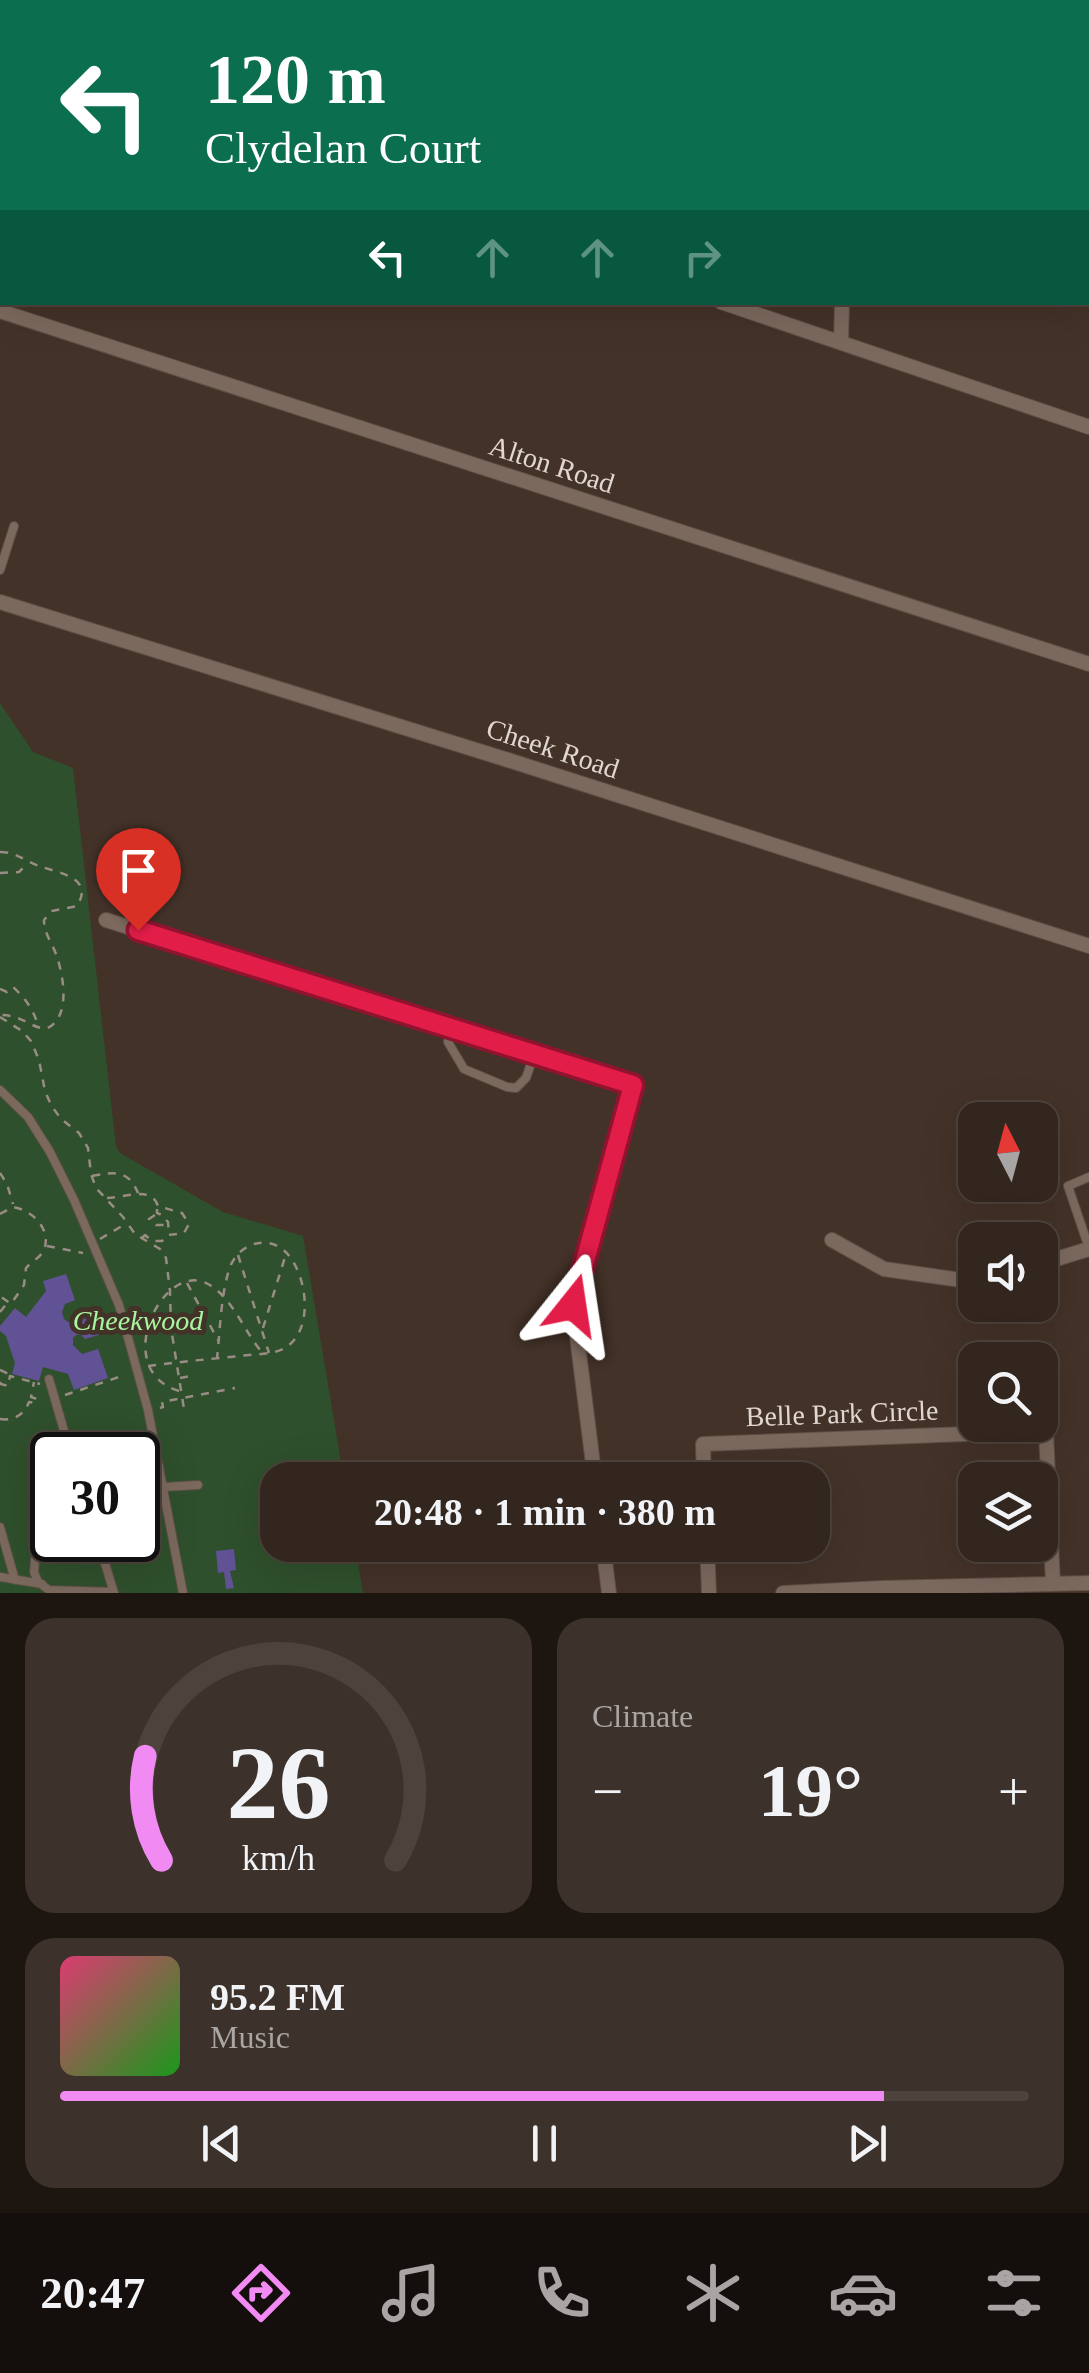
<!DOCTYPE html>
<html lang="en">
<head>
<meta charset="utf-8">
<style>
	:root { --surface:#32261e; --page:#3d322b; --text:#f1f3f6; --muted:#a8a5a4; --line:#4d433c; --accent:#f18af3 }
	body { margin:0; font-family:"Times New Roman",serif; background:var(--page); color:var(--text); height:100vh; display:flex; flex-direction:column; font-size:38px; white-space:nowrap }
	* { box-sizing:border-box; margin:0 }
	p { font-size:32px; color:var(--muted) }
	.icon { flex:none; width:55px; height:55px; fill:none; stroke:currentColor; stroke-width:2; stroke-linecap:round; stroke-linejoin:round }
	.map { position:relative; height:1593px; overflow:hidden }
	.panel { display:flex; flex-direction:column; gap:25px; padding:25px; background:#1c1510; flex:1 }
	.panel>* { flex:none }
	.hud { position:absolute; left:0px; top:0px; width:1090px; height:305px; box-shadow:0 10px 40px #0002,0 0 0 2px var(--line); background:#0b6e4f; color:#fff; overflow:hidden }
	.needle { width:65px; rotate:354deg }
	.fabs { position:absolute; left:958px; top:1102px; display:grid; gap:20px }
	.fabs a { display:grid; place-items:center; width:100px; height:100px; border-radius:20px; background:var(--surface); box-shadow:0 10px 40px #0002,0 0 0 2px var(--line); font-size:50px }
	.speed { position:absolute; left:30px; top:1432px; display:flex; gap:20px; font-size:50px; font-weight:700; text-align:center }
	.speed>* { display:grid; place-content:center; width:130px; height:130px; border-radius:50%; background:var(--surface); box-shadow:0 10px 40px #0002,0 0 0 2px var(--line); line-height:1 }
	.speed .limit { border:5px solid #111; border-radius:15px; background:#fff; color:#111 }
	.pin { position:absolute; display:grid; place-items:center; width:85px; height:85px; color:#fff; margin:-102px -42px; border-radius:50% 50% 50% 0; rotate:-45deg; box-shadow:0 0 10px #0007 }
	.pin .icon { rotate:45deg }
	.me { position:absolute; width:110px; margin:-55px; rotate:15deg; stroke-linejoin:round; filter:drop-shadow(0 0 8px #0008) }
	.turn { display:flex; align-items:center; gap:35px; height:210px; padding:0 40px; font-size:45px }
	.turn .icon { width:130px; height:130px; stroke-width:2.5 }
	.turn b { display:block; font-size:70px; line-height:85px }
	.lanes { display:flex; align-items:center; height:95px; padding:0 40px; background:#0003; justify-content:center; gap:50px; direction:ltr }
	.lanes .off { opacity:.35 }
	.big { font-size:75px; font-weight:800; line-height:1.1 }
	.panel .card { flex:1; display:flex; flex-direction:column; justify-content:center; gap:15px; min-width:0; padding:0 35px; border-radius:30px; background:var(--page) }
	.panel .dial { align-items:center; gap:0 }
	.dial svg { height:260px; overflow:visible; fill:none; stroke:var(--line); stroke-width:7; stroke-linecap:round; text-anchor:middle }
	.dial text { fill:var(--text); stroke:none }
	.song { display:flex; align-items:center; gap:30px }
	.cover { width:120px; height:120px; border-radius:15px; background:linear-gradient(135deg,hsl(340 70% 55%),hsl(120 70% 35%)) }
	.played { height:10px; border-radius:5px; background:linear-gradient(90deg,var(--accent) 85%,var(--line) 85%) }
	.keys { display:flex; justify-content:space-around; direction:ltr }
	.heat { display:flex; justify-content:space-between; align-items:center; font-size:55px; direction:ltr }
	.panel .tiles { flex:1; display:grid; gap:25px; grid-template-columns:1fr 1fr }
	.card:last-child { grid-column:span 2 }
	.trip { position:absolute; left:260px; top:1462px; width:570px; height:100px; border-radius:30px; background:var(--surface); box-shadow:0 10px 40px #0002,0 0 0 2px var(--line); font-weight:800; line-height:100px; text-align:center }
	.menu { display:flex; height:160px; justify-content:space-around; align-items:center; background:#140f0c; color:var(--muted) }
	.menu .icon { width:70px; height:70px }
	.menu .on { color:var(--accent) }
	.menu b { font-size:45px; color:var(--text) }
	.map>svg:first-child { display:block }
	.green { fill:#2f502c; fill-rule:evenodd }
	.building { fill:#615296 }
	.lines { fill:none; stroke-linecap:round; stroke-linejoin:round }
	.service-casing { stroke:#5d4f47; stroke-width:10 }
	.minor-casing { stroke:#5d4f47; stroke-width:16 }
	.path { stroke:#998c84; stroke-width:2.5; stroke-dasharray:8 8; stroke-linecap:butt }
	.service { stroke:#7c695e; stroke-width:8 }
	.minor { stroke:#7c695e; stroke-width:14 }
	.route-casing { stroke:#92132f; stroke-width:25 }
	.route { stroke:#e11d48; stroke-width:18 }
	.labels { text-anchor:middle; stroke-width:10; stroke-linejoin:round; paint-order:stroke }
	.street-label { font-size:28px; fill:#e1d7d1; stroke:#433228 }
	.park-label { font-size:28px; font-style:italic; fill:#a9f6a1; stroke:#433228 }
</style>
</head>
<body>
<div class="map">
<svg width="1089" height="1593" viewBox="0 0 1089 1593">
	<rect width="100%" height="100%" fill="#433228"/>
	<path class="green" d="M0,703L33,752L73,768L116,1146L120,1153L223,1212L303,1236L344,1480H278V1545H355L363,1593H0ZM52,1455H138V1540H52Z"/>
	<path class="building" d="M66,1274L75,1300L65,1304L62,1312L64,1319L68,1322H73L77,1313L93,1308L102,1334L85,1339L81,1335H76L73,1338V1345L82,1354L98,1349L108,1378L74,1390L68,1374L43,1367L39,1381L12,1374L15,1363L6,1336L0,1331V1326L15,1308L26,1317L46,1291L43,1281Z
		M234,1549L236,1570L230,1571L234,1588L226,1589L224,1572L218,1573L216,1551Z"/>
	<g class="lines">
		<defs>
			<path id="service" d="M0,570L14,526
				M450,1028L448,1042L464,1069L507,1087L516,1088L526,1078L534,1055
				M0,1090L28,1117L50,1152L74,1200L119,1305L148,1410L183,1593
				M1089,1177L1068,1186L1089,1248
				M49,1379L71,1455
				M138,1480L159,1466
				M164,1487L198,1485
				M52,1491L36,1499L37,1539L34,1572L38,1582L49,1590L113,1592
				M0,1527L15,1580
				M98,1540L114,1593
				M0,1577L42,1584"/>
			<path id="minor" d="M660,0L668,2
				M841,0V2
				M0,62L2,63
				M721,302L1089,427
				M0,311L1089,664
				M841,343L842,302
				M0,602L508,760L1089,946
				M106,920L633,1085L573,1305L595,1480
				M832,1240L884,1269L975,1282
				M1040,1264L1089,1249
				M704,1480L703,1444L1046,1431L1053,1584
				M603,1545L609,1593
				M707,1545L709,1593
				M783,1593L883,1588L1089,1583"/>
		</defs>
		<use href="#service" class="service-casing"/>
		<use href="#minor" class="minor-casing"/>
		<path class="path" d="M0,852C16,852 25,861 39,866C58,873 95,877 77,906L52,911L44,920C44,934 53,944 57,957C64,978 71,1020 45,1029C28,1026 21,1015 1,1015
			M0,873L19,872L28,863
			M0,989L7,992L13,987C25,998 35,1011 38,1027
			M0,1017L22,1031L31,1041L39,1060L45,1091L51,1105L61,1119L79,1133L88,1148L91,1174L96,1188L123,1217L135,1234L160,1249L166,1258L170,1291L171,1328L184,1409
			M0,1173L7,1184L13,1204
			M92,1176C114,1172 128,1169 138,1193
			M107,1198C124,1198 151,1185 158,1206L182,1213L189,1224L184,1233L168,1235L162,1241H152L145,1235L141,1239
			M157,1209V1213L162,1215L168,1222L169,1234
			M0,1214L13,1207C32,1210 52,1229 44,1250C41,1257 31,1262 26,1268L24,1285L11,1304L0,1296
			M155,1215L149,1219L156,1225H164L168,1230
			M100,1239L127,1223
			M47,1246L83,1253
			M238,1255L269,1353
			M187,1283L219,1342
			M0,1312L8,1302
			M263,1328L286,1254
			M148,1366C179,1362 209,1359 240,1356C254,1354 272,1355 285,1348C313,1331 308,1281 290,1257C273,1233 240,1241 230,1267C221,1292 220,1332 217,1358
			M0,1370L11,1375
			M180,1378L191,1376
			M0,1382L1,1384L8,1386L10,1376L40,1384
			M179,1391C109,1370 163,1259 208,1284C232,1297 244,1331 261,1351
			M65,1395L125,1375
			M160,1408L163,1407L162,1402L235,1388
			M0,1419C14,1421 24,1415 29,1402L35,1403L37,1399L31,1397L34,1382
			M134,1455L129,1438L142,1434"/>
		<use href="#service" class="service"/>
		<use href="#minor" class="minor"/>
	</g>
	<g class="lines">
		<defs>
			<path id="route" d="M138,930L633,1085L573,1305"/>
		</defs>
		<use href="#route" class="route-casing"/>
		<use href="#route" class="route"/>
	</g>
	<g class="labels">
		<g class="street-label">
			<text transform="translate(552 464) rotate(18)" y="10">Alton Road</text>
			<text transform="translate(553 748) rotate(18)" y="10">Cheek Road</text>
			<text transform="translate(842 1413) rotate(-2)" y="10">Belle Park Circle</text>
		</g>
		<g class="park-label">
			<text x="138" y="1330">Cheekwood</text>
		</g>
	</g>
</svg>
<div class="fabs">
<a><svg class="needle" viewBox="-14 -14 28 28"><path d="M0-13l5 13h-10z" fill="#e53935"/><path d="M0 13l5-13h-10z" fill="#a8a5a4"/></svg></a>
<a><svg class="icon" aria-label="sound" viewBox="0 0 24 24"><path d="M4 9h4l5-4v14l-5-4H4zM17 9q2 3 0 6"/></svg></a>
<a><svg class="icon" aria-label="search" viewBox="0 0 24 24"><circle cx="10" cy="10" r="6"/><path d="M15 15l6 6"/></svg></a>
<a><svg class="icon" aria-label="layers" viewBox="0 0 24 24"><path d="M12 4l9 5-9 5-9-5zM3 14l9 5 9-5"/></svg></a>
</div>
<div class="speed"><div class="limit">30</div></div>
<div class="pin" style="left:138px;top:930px;background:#d93025"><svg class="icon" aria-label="arrive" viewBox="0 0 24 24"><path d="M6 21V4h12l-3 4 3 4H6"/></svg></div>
<svg class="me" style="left:573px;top:1305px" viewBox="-20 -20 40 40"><path d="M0-17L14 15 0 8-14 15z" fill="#e11d48" stroke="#fff" stroke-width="4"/></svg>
<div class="trip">20:48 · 1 min · 380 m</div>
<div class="hud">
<div class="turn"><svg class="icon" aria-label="left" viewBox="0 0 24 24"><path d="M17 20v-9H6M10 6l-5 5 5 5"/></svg><div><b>120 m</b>Clydelan Court</div></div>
<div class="lanes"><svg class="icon" aria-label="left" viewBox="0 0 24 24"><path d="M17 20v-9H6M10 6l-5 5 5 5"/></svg><svg class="icon off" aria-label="ahead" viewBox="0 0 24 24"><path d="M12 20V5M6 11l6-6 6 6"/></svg><svg class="icon off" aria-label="ahead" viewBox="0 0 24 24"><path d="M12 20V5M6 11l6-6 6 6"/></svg><svg class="icon off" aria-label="right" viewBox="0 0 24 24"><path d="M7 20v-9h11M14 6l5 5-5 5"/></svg></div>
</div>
</div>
<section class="panel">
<div class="tiles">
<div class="card dial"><svg viewBox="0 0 100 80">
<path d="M14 69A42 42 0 1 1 86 69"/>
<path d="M14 69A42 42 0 0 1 9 37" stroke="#f18af3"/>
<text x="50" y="56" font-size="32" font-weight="700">26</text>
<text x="50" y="72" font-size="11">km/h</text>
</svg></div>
<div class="card"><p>Climate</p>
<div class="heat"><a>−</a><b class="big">19°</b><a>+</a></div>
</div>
<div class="card">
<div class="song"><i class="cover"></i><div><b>95.2 FM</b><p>Music</p></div></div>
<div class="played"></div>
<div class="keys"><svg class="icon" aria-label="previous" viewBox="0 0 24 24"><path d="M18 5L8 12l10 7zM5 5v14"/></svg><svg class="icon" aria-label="pause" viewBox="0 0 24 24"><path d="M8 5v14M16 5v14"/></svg><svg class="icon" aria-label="next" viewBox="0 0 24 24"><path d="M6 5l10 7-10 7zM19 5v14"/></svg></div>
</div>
</div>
</section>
<nav class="menu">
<b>20:47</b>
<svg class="icon on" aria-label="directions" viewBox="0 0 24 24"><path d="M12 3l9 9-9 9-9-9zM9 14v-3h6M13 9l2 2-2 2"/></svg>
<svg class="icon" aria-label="music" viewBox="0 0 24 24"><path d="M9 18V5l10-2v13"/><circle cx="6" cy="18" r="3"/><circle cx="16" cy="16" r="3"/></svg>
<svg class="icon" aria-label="phone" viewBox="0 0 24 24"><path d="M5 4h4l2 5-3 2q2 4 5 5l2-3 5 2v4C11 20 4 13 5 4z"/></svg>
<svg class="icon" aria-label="climate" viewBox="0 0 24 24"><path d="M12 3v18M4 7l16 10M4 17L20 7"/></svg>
<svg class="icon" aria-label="car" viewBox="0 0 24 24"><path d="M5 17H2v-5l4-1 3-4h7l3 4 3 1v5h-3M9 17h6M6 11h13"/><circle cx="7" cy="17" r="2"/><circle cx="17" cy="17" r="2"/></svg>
<svg class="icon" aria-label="filters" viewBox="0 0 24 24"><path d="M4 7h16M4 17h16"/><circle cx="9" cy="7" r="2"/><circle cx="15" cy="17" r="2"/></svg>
</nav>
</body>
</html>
